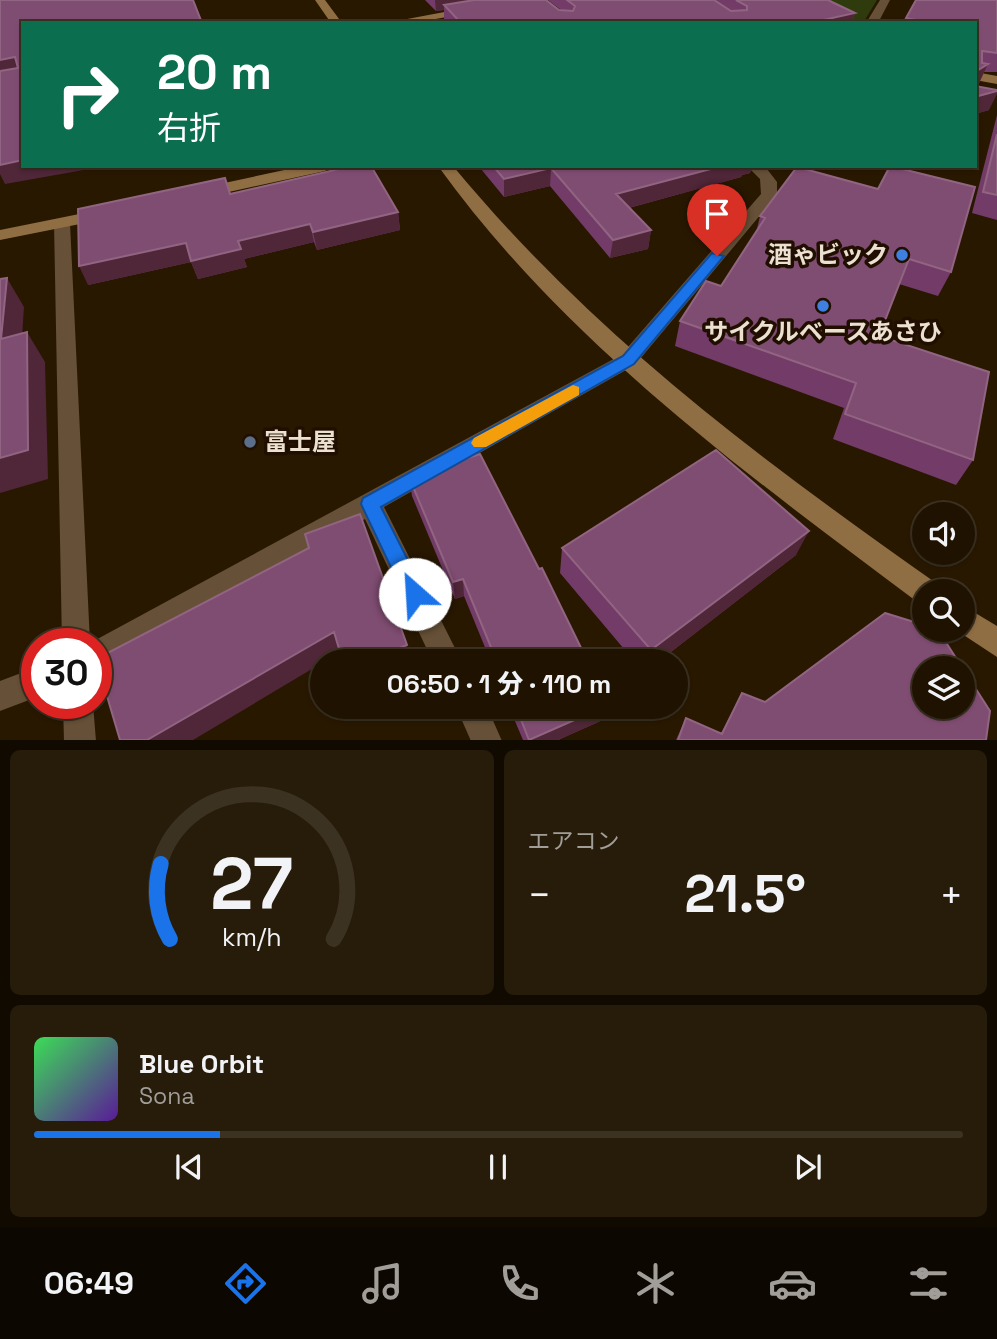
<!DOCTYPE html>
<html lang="ja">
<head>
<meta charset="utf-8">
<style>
	:root { --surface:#1f1200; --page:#271b0a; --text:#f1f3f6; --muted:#a19e99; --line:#3c3222; --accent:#1a73e8 }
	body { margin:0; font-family:"Space Grotesk","Noto Sans JP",sans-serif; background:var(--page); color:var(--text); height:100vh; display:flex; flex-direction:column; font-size:26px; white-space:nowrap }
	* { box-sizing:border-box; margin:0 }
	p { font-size:23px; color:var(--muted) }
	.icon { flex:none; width:38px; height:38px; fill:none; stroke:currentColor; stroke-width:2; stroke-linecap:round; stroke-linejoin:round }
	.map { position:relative; height:740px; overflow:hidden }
	.panel { display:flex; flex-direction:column; gap:10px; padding:10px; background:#110a00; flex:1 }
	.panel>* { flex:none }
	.hud { position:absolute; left:21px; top:21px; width:956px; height:147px; border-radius:0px; box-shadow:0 2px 5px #0004,0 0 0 2px var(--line); background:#0b6e4f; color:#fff; overflow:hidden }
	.tools { position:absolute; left:912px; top:502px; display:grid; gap:14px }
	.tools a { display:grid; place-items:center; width:63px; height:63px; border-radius:50%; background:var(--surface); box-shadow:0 2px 5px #0004,0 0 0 2px var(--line); font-size:35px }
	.speed { position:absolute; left:21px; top:628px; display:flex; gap:14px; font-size:35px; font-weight:700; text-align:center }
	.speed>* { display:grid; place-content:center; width:91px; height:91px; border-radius:50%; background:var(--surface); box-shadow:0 2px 5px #0004,0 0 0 2px var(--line); line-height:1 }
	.speed .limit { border:10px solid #d22; background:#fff; color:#111 }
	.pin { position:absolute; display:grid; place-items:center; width:60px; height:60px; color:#fff; margin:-72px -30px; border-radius:50% 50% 50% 0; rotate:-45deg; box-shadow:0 0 7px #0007 }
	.pin .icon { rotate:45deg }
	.me { position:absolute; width:77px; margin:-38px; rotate:334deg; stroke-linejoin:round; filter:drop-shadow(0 0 5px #0008) }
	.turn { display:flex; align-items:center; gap:24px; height:147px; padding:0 21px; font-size:32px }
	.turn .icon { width:91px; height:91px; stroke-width:2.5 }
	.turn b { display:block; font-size:49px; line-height:60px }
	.big { font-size:52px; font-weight:800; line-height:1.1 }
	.panel .tile { flex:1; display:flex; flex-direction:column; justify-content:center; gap:10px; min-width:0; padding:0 24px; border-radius:10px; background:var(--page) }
	.panel .dial { align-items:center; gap:0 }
	.dial svg { height:182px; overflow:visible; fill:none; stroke:var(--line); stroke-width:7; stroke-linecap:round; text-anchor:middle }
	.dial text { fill:var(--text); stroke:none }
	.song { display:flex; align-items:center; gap:21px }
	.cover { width:84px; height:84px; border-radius:10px; background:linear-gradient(135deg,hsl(130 70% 55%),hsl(270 70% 35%)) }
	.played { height:7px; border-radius:4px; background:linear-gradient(90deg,var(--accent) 20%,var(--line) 20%) }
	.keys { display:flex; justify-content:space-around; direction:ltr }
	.heat { display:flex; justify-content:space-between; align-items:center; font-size:38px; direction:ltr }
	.panel .tiles { flex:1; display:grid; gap:10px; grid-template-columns:1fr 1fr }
	.tile:last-child { grid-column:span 2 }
	.trip { position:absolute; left:310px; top:649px; width:378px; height:70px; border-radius:35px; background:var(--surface); box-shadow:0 2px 5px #0004,0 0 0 2px var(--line); font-weight:800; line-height:70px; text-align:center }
	.tab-bar { display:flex; height:112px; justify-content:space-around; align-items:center; background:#0c0700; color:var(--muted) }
	.tab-bar .icon { width:49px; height:49px }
	.tab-bar .on { color:var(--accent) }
	.tab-bar b { font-size:32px; color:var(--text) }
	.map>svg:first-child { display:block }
	.green { fill:#2f3b0d }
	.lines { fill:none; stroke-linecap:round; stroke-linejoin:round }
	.street { fill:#665037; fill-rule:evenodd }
	.secondary { fill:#906e43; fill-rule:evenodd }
	.wall { fill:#733b67 }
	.shaded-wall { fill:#502639 }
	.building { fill:#804d72; stroke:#916481; stroke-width:2; fill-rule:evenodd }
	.route { fill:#1a73e8; stroke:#114b97; stroke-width:2 }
	.slow { fill:#f59e0b }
	.shop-dot { fill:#3f7fe0; stroke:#200f00; stroke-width:2.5 }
	.service-dot { fill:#5c6f8a; stroke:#200f00; stroke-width:2.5 }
	.labels { text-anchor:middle; stroke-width:7; stroke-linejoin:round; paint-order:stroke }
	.poi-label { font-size:24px; font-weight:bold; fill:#ece0d1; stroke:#200f00; text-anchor:end }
</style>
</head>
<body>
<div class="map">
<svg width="997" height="741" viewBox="0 0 997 741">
	<rect width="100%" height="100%" fill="#291800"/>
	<path class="green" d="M800,0H877L863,23H845Z"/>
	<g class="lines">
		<path class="street" d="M880,0H890L878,23H866Z
			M747,166L767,169L777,182V195L635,365L384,507L462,662H433L365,519L106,665L96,669V644H62L54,223L56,219H68L70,223L90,643L621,355L761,194L760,179Z
			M37,667V697L0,711V681Z
			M63,704H93L96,741H64Z
			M456,707H487L502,741H471Z"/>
		<path class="secondary" d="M315,0H325L342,23H331Z
			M471,7L476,10L475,12L413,23H386Z
			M975,72L997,76V84L975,80Z
			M303,166H332L325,171L201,198L193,193L201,188Z
			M438,166H453C595,337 756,456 936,583L939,592H924V604L916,601C745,473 565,342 438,166Z
			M104,209L112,214L110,218L0,240V230Z
			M962,605L997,626V657L956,630H962Z"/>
	</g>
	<path class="wall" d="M425,0H546L559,10H561L548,0H828L855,13L852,23H447L444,20V10L436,11Z
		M997,0V72H984L979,83L975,86L989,110L975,114V23H905L906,18Z
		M997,115V220L972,213Z
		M481,166H752L750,173L742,175L741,177L629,208L651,230L648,249L610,258L550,186L504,197L481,169Z
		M230,194L398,212L400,230L317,250L314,242L244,259L247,267L198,279L191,262L88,285Z
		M760,216L951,272L938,296L899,284L879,336L973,460L956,485L833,439L844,408L675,346L680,321L721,286L756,233Z
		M409,477L539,569L588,662H491L464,596L455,599L412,496Z
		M562,548L796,555L658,662H635L560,573Z
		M742,693L765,702L986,740H676L686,718L721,733Z
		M509,707H608L605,719L558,740H523Z"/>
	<path class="shaded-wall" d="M435,0H497L444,5V10L436,11Z
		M855,13L852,23H810Z
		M15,57L23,74L0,78V60Z
		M988,64L979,83L975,86V72Z
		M997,91V94L989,110L975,114V97Z
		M0,152L23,160V166H95V168L5,184L0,174Z
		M722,166H752L750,173L742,175L741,177L614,212L616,194Z
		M551,168L550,186L504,197V179Z
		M398,212L400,230L317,250L313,232Z
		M310,224L314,242L244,259L247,267L198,279L191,262L88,285L79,266L186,243L238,241Z
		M651,230L648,249L610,258L613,240Z
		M7,278L24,307L20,368L1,339Z
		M27,332L45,362L48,479L0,493V458Z
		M809,531L796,555L658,662H647L651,650Z
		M463,579L464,596L455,599L453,582Z
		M334,632L341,652L325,662H322V663L193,740H147Z
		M407,645L410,662H366Z
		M604,707H608L605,719L558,740H529Z"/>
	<path class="building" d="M0,0H193L202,23H23V160L0,165V71L18,68L15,57L0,60Z
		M474,0H546L559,10L573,11L575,6L567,0H714L731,11L747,10V6L736,0H828L855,13L810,23H461L444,5Z
		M916,0H997V53L982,51V63L988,64L975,72V23H929L906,18Z
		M975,86L997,90V91L975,97Z
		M997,134V195L983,192Z
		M352,166H371L398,212L313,232L310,224L238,241L241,249L191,261L186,243L79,266L78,209L225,178L230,194Z
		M493,166H722L616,194L651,230L613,240L551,168L504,179Z
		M890,166L975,187L951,272L909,259L879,336L989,372L973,460L845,414L856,383L680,321L706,281L721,286L765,218L760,216L797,167L878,189Z
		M7,278L1,339L27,332L28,450L0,458V279Z
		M716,450L809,531L651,650L562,548Z
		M480,454L539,569L542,568L588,662H497L463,579L453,582L409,477Z
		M360,514L407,645L366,662H343L334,632L147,740H120L96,659L309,548L305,534Z
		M885,613L924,625V630H938L990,711L986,740H678L686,718L722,734L742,693L765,702ZM924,668H962V707H924Z
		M516,707H604L529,740Z"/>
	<path class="route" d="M712,253L724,256L634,364L381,507L425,594L422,601L415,603L407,601L361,504L363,498L623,356Z"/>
	<path class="slow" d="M573,385L579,387V395L486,447H474L471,443L474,438Z"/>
	<g class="shop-dot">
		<circle cx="902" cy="255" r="7"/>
		<circle cx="823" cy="306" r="7"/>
	</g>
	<circle class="service-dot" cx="250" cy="442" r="7"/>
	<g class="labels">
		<g class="poi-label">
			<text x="888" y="263">酒ゃビック</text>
			<text x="823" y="340" text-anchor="middle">サイクルベースあさひ</text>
			<text x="264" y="450" text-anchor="start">富士屋</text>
		</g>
	</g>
</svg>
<div class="tools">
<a><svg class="icon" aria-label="sound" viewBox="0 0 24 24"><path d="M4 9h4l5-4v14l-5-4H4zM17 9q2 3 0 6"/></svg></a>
<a><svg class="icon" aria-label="search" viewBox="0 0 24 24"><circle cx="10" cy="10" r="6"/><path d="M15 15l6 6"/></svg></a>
<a><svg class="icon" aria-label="layers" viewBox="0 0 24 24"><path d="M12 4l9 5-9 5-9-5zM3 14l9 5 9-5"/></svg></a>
</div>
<div class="speed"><div class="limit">30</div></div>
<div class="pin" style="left:717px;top:256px;background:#d93025"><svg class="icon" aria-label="arrive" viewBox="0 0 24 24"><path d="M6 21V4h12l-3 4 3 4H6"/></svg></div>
<svg class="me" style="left:415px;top:594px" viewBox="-20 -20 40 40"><circle r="19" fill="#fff"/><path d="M0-13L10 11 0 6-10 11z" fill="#1a73e8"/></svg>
<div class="trip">06:50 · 1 分 · 110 m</div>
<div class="hud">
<div class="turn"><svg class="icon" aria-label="right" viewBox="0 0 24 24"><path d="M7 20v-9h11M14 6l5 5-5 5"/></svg><div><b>20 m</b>右折</div></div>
</div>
</div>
<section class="panel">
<div class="tiles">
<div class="tile dial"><svg viewBox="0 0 100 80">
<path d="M14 69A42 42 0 1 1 86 69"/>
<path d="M14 69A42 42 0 0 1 10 36" stroke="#1a73e8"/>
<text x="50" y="56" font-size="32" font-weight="700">27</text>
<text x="50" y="72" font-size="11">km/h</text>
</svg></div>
<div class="tile"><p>エアコン</p>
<div class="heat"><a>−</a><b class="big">21.5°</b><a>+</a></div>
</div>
<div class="tile">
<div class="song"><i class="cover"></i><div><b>Blue Orbit</b><p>Sona</p></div></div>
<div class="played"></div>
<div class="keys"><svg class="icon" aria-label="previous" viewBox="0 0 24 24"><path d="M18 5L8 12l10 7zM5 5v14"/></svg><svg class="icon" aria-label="pause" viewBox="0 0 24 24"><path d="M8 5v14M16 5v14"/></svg><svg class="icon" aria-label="next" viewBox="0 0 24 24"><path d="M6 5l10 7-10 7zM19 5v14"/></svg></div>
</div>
</div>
</section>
<nav class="tab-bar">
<b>06:49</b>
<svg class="icon on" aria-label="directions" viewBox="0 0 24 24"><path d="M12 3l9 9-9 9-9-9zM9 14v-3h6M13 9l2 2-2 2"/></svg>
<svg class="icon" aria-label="music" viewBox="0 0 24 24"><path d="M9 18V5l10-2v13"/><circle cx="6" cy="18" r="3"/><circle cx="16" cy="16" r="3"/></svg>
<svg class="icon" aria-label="phone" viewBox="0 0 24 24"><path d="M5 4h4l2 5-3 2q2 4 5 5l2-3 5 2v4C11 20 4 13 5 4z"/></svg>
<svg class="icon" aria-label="climate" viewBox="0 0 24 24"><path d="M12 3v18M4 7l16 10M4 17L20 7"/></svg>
<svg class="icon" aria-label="car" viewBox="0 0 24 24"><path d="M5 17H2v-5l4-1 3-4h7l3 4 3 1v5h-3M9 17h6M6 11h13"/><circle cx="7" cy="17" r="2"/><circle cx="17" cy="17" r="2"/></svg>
<svg class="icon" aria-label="filters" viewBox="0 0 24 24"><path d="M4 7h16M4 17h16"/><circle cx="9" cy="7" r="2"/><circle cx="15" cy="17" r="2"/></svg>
</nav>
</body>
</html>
